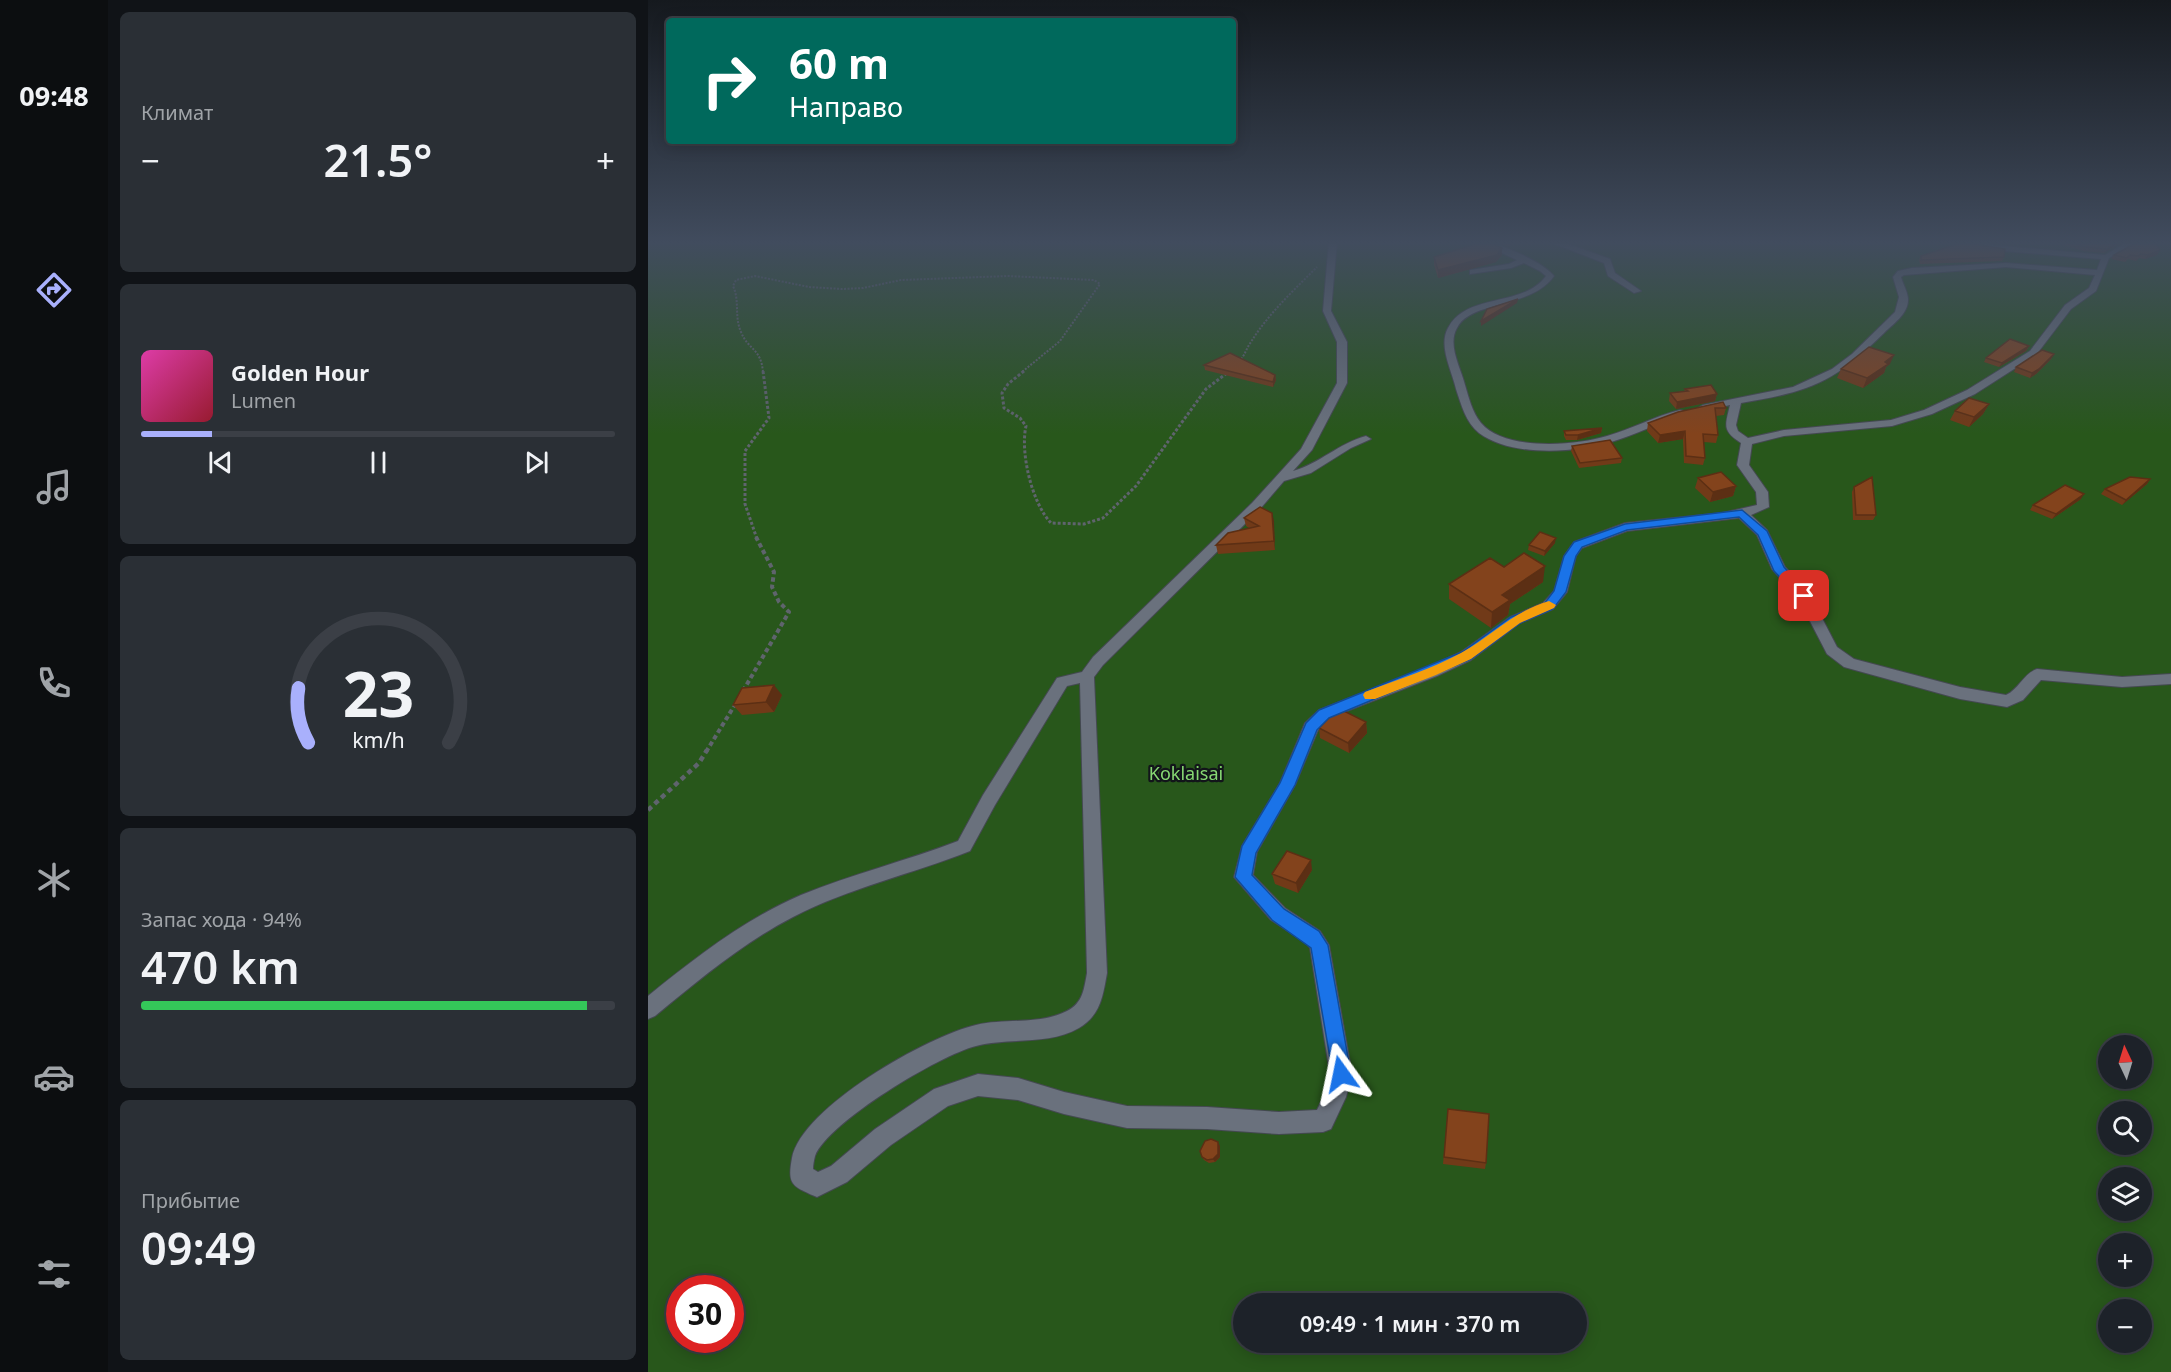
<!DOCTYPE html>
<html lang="ru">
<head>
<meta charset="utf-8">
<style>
	:root { --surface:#1d2229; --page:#2a2f35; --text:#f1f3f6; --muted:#a0a4a8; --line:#3b3f46; --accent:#a9b0fc }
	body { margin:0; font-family:"Noto Sans",sans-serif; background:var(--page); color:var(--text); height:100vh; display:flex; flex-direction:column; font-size:22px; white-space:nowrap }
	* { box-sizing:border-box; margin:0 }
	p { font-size:20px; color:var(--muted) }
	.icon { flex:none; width:33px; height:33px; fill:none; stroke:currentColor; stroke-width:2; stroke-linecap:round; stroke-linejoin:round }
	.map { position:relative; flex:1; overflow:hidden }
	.panel { display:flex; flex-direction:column; gap:12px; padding:12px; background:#101317; width:540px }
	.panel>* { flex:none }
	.top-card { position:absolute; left:18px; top:18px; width:570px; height:126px; border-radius:6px; box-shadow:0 3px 15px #0003,0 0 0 2px var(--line); background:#00695c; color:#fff; overflow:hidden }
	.needle { width:39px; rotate:356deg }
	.buttons { position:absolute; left:1450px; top:1035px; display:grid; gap:12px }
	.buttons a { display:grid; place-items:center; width:54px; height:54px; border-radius:50%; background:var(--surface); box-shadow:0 3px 15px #0003,0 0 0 2px var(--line); font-size:30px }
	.speed { position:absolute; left:18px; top:1275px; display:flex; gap:12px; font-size:30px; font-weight:700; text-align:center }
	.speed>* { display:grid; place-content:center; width:78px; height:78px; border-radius:50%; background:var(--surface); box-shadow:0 3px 15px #0003,0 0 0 2px var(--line); line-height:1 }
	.speed .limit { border:9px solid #d22; background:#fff; color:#111 }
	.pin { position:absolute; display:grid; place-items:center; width:51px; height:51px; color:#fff; margin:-26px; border-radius:12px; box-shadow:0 3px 9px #0006 }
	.me { position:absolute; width:66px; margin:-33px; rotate:348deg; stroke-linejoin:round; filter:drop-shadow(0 0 4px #0008) }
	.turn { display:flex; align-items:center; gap:21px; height:126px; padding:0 24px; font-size:27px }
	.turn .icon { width:78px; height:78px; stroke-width:2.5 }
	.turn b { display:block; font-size:42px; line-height:51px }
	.big { font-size:45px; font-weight:600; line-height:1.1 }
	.panel .widget { flex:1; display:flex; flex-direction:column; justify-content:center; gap:9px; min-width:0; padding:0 21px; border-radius:9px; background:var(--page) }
	.panel .dial { align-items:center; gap:0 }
	.dial svg { height:156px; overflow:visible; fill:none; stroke:var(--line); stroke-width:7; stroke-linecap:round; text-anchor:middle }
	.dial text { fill:var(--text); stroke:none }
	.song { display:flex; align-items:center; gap:18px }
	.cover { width:72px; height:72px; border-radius:9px; background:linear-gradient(135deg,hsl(320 70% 55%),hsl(350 70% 35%)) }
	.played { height:6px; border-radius:3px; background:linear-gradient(90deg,var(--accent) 15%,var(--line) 15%) }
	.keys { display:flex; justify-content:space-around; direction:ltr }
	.heat { display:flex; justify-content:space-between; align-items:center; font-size:33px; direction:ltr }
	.charge { height:9px; border-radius:4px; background:linear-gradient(90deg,#34c759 94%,var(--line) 0) }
	.trip { position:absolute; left:585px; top:1293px; width:354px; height:60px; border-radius:30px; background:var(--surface); box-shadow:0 3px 15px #0003,0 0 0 2px var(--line); font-weight:600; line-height:60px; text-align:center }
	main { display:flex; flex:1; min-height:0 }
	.tabs { display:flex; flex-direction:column; width:108px; justify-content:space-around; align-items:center; background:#0c0e10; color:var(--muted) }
	.tabs .icon { width:42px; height:42px }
	.tabs .selected { color:var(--accent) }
	.tabs b { font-size:27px; color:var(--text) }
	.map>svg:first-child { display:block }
	.green { fill:#28571b; fill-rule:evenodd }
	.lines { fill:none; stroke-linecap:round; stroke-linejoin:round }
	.minor-casing { stroke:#444951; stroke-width:2 }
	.path-far3 { stroke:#5f646d; stroke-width:2; stroke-dasharray:2 1.5; stroke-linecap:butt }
	.path-far2 { stroke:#5f646d; stroke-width:3; stroke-dasharray:3 2; stroke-linecap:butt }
	.path-far1 { stroke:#5f646d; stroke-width:4; stroke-dasharray:4.5 3; stroke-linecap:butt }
	.path { stroke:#5f646d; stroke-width:4.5; stroke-dasharray:5 4; stroke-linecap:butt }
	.minor { fill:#6a717d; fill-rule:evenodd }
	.wall { fill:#713a18 }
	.shaded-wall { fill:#5c2f14 }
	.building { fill:#83431c; stroke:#5c2f14; stroke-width:1.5 }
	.route { fill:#1a73e8; stroke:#114b97; stroke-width:1.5 }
	.slow { fill:#f59e0b }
	.labels { text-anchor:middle; stroke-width:4.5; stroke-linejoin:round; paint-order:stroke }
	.park-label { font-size:18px; fill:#87d873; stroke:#12151a }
</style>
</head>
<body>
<main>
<nav class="tabs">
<b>09:48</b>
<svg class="icon selected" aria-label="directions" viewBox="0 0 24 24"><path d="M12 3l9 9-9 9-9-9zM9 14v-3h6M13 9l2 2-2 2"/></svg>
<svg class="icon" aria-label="music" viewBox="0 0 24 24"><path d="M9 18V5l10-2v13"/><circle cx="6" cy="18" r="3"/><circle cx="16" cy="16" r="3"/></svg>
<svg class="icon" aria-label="phone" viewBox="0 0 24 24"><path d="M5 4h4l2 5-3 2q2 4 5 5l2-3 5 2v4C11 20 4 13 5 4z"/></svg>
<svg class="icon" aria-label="climate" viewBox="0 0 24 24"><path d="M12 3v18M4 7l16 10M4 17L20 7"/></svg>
<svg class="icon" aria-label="car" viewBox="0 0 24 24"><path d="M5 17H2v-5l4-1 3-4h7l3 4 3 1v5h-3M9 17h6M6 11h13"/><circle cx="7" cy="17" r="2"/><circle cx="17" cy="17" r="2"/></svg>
<svg class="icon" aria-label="filters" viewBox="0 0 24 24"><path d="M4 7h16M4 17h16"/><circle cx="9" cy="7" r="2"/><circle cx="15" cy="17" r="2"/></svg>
</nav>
<section class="panel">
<div class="widget"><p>Климат</p>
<div class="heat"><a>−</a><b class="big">21.5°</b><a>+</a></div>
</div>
<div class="widget">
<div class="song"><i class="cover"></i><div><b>Golden Hour</b><p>Lumen</p></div></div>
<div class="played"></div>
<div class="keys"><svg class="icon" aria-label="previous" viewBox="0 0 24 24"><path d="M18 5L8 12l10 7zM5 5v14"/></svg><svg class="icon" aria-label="pause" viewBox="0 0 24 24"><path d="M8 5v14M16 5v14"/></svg><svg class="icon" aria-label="next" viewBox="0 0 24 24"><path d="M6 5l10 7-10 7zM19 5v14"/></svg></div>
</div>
<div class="widget dial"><svg viewBox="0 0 100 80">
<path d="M14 69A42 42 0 1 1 86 69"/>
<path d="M14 69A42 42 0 0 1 9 41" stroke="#a9b0fc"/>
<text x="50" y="56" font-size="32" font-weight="700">23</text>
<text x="50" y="72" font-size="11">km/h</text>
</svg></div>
<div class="widget"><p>Запас хода · 94%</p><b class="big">470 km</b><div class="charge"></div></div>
<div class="widget"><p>Прибытие</p><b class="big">09:49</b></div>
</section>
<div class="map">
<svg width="1523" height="1372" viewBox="0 0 1523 1372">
	<rect width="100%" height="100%" fill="#272d37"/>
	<path class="green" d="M0,241H1523V1372H0ZM1461,1046H1494V1078H1461ZM1461,1112H1494V1144H1461ZM1461,1178H1494V1210H1461ZM1461,1244H1494V1276H1461ZM32,1288H82V1340H32ZM596,1304H928V1342H596ZM1461,1310H1494V1342H1461Z"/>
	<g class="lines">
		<defs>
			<path id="minor" d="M681,241H689L683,311L699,342V383L664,450L645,471C671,464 691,443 718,436L723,439L703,448L663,473L636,481L612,509L455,665L446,677L459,973C455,995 453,1015 431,1028C400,1046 361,1037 328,1046C292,1055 180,1122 167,1156C166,1160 165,1165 165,1169L170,1172L183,1166L227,1129L286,1089L330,1074L370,1078L416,1092L479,1106L559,1107L631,1112L669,1110L677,1094L682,1074L662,948L658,943L623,920L586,877L594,846L632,783L657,723L671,710L779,668L813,652L862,617L895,603L906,591L916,556L926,542L977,523L1074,513L1109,505L1108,492L1089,465L1093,443C1074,431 1077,426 1082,405L1055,411L1050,408L1055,405L1145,387L1184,369L1204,354L1247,312L1251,297L1245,277L1250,271L1264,268L1358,263L1449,270L1453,259L1343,250L1297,241L1457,255L1481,241H1492L1461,258L1448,291L1423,309L1388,355L1327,394L1284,414L1244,426L1136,436L1104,444L1101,465L1120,492L1121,507L1103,515L1119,530L1137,567L1161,593L1189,647L1206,659L1312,687L1358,695C1371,689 1376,673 1389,669L1474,677L1523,674V684L1474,687L1393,680L1375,700L1359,707L1312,699L1196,667L1179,654L1150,598L1124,569L1109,535L1091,518L979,531L934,548L928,556L919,592L905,609L872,623L823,660L789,676L681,718L670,730L647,785L609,852L605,875L637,908L672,931L681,945L704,1074L698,1097L683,1129L675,1132L631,1134L559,1129L479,1128L416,1114L370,1100L330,1096L300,1106L243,1145L199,1182L169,1197C144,1186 139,1185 144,1158C154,1107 280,1036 328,1025C357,1018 392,1025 419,1011C435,1003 436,989 439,973L432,683L419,686L347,805L322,851C264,874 201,888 145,917C95,943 51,980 7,1016L0,1019V996C47,958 97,919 153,895C204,874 258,861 310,841L335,795L409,678L434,672L445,657L604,503L653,449L689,383V342L675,311ZM1358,267L1447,275L1441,288L1417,305L1382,351L1319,390L1276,410L1243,420L1136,430L1100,438L1090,431L1088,425L1093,403C1163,391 1184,384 1236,333C1245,324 1260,314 1260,300C1260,292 1255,285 1253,277L1256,275Z
				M828,241C848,241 894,261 906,276C883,309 823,300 809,328C799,345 813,368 817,385C821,398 824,412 833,423C857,451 927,446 959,436C984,429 1007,416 1032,410L1036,411V415C1011,422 988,435 963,442C927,453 863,457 831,433C818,423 813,404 808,389C804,371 790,346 800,328C819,292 875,308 898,276L892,271L876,263L863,268L822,274V270L861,264L869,260Z
				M899,241H912L962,259L967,273L993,291L986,293L960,276L956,263Z"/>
		</defs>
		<use href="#minor" class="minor-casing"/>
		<path class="path-far3" d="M591,362C597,355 598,349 603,342C620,314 646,290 669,267
			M115,372C113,348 100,350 93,332C86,316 92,301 85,286L88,280L107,276L161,287L194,289L215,288L253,280L360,276L446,280L452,284L412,341L374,372"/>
		<path class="path-far2" d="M376,371L360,384L354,393L356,408L372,418L378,426C372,453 384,503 403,523L436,524L455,518L488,486L558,389L579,373
			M109,539L97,504V451L121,418L115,371"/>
		<path class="path-far1" d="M95,691L141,612L131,602L124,587L126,572L108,537
			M58,752L88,703"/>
		<path class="path" d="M0,810L51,763L59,750"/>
		<use href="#minor" class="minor"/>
	</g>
	<path class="wall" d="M853,241H865L861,247L853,244Z
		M1306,241H1311L1356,257L1354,261L1272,264L1271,260L1273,256L1305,245Z
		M1337,241H1356V243Z
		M1404,241H1476L1456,253L1435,251Z
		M854,248V255L848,262L790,278L786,265V257Z
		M1512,250L1509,255L1497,259L1491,258L1488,261L1480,259L1477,262L1463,259L1466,255Z
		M1381,346L1378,351L1351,367L1336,362L1338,358Z
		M1392,352L1406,354L1403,359L1388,374L1382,378L1366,372L1368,367Z
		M1242,364L1238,367L1236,373L1215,388L1189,378L1193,369Z
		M556,365L627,375L628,380L625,387L557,370Z
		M1037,389L1069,394L1067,401L1028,409L1021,401L1022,393L1036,392Z
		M1075,402L1078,408L1076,415L1068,416L1070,435L1068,443L1056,442L1057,458L1055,465L1036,463L1035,439L1010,443L999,431L1000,423Z
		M1341,404L1335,414L1321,427L1302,420L1307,411Z
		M954,428L953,433L929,440H918L916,436V431Z
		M924,446L974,458L973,463L931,468L923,451Z
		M1050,478L1088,486L1085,496L1062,502L1047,488Z
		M1502,479L1499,484L1474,505L1453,494L1457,489Z
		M1206,487L1228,515L1225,520H1205L1204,492Z
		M1433,499L1404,519L1382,510L1385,505Z
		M624,513L627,550L570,554L568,545L601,528L598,526L596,518Z
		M907,543L896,556L880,550L881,545Z
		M856,567L895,582L862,604L860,615L843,628L801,599V584Z
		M134,695L126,712L94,715L85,705Z
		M718,722L719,733L701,753L672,738L671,728Z
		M664,870L650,893L627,884L624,874Z
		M800,1109L838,1163L837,1169L795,1164Z
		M572,1146V1157L567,1162L561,1163L556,1160L554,1157Z"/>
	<path class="shaded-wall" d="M1471,241H1476L1456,253L1459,249Z
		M854,248V255L848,262L790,278V270Z
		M1512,250L1509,255L1497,259L1500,255Z
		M870,299L869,303L833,326V321Z
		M1381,346L1378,351L1351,367L1354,363Z
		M1406,354L1403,359L1388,374L1382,378L1384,373Z
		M1246,355L1242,364L1238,367L1236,373L1215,388L1219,378Z
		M627,375L628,380L625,387V382Z
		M1069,394L1067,401L1028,409L1029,402Z
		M1341,404L1335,414L1321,427L1326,417Z
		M954,428L953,433L929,440L930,435Z
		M1037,431L1035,439L1010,443L1012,435Z
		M1502,479L1499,484L1474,505L1478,500Z
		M1088,486L1085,496L1062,502L1065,492Z
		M1436,494L1433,499L1404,519L1408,514Z
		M624,513L626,521L627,550L626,541Z
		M908,538L907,543L896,556L897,551Z
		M897,566L895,582L862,604L860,615L843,628L844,612L854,595Z
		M126,685L134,695L126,712L118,702Z
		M718,722L719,733L701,753L700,743Z
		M663,860L664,870L650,893L648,883Z
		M570,1142L572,1146V1157L567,1162L565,1159Z"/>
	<path class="building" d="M837,241H840L854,248L849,255L790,270L786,257Z
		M1308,241L1357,249L1356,257L1273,260V256L1312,243Z
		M1420,241H1471L1459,249L1437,247Z
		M1491,241H1506L1512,250L1500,255L1493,254L1490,256L1482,255L1479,258L1466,255Z
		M870,299L833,321L839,309Z
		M1362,339L1381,346L1354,363L1338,358Z
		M1221,347L1246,355L1237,362L1240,364L1219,378L1193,369Z
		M1394,350L1406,354L1391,369L1384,373L1368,367Z
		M582,353L627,375L625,382L556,365Z
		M1063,385L1069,394L1029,402L1022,393L1040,391L1037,389Z
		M1321,398L1341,404L1326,417L1307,411Z
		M1075,402L1078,408H1067L1070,435L1055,434L1057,458L1038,456L1037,431L1012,435L1000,423L1030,412Z
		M954,428L930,435H918L916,431Z
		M962,440L974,458L932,463L924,446Z
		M1073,472L1088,486L1065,492L1050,478Z
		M1224,477L1228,515H1208L1206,487Z
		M1482,477L1502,479L1478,500L1457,489Z
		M1417,485L1436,494L1408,514L1385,505Z
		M612,507L624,513L626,541L568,545L580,533L611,526L596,518Z
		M892,532L908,538L897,551L881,545Z
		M876,553L897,566L854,595L862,600L844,612L801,584L842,558L856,567Z
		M126,685L118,702L85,705L94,688Z
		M690,708L718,722L700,743L671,728Z
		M639,851L663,860L648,883L624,874Z
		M800,1109L841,1114L838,1163L796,1157Z
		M563,1139L570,1142V1154L565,1159L559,1160L554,1157L552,1151L557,1141Z"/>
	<linearGradient id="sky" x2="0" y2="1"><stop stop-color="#15191e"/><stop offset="0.56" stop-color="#414c5e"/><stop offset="1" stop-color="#414c5e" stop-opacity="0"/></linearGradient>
	<rect width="1523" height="434" fill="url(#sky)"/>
	<path class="route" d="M1094,510L1119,531L1136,567L1160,594L1162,596L1160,599H1152L1126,571L1110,535L1091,517L979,530L934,547L928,556L918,592L905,609L872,623L823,659L681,718L669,730L647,785L608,853L604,875L636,909L671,931L680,945L703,1074L700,1081L693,1084L686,1081L663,948L624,920L587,877L594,846L632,783L658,723L671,710L814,652L863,617L896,604L906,591L916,556L926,542L977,524Z"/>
	<path class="slow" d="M901,601L908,605L906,608L872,623L823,659L788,675L727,699H717L715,695L717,692C749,680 783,669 813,653C845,635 864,612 901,601Z"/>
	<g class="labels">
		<g class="park-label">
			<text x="538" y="780">Koklaisai</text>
		</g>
	</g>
</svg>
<div class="buttons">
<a><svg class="needle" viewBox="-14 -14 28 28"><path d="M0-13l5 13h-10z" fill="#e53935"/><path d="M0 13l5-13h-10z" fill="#a0a4a8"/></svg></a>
<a><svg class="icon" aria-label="search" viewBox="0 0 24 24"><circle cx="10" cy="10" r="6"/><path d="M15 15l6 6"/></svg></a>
<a><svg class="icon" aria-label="layers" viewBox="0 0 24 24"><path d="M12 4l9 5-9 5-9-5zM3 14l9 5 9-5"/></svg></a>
<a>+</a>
<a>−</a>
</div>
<div class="speed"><div class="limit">30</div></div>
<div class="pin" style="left:1156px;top:596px;background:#d93025"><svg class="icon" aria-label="arrive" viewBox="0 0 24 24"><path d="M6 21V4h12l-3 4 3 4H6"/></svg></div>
<svg class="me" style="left:693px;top:1074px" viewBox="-20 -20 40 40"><path d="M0-17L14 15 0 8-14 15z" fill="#1a73e8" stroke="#fff" stroke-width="4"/></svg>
<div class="trip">09:49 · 1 мин · 370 m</div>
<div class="top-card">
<div class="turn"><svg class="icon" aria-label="right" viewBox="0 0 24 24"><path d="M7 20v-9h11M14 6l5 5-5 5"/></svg><div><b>60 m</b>Направо</div></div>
</div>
</div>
</main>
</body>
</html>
